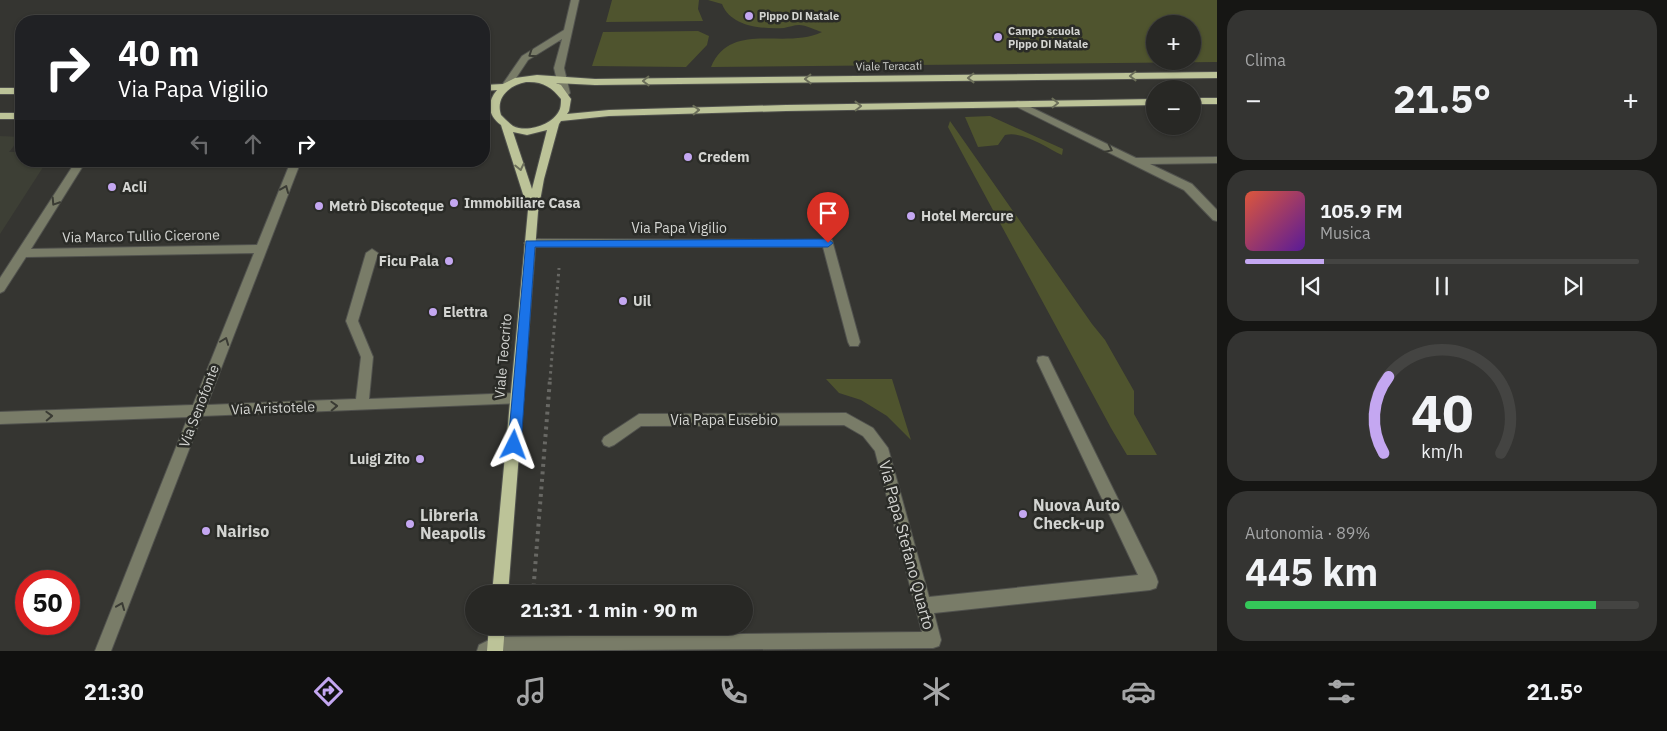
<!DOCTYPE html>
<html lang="it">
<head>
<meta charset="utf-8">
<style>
	:root { --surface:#282825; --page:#343432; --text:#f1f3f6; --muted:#a5a6a7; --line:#444442; --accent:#c4a7f1 }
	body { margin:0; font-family:"IBM Plex Sans",sans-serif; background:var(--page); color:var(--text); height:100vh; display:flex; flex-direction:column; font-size:19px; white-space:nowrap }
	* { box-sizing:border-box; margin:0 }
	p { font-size:16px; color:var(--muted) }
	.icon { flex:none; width:28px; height:28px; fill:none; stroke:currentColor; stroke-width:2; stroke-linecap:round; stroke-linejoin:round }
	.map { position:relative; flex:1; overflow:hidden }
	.sheet { display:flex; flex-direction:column; gap:10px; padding:10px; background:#161614; width:450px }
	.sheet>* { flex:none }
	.guide { position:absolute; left:15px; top:15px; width:475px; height:152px; border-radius:20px; box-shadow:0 1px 4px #0004,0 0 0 1px var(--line); background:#202124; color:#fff; overflow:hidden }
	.controls { position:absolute; left:1146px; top:15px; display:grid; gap:10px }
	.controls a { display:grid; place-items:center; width:55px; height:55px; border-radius:50%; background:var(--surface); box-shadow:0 1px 4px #0004,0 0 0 1px var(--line); font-size:25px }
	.speed { position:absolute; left:15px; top:570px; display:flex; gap:10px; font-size:25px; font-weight:700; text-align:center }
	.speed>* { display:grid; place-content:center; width:65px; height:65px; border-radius:50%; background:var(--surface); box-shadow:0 1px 4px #0004,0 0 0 1px var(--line); line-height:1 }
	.speed .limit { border:8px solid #d22; background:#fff; color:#111 }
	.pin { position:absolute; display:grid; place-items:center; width:42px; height:42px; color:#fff; margin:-51px -21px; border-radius:50% 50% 50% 0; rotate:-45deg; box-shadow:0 0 5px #0007 }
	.pin .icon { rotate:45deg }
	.me { position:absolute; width:55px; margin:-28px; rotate:3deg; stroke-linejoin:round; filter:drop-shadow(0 0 4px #0008) }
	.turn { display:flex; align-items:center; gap:18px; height:105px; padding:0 20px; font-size:22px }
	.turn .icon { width:65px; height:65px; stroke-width:2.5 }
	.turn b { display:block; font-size:35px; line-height:42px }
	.lanes { display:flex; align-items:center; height:48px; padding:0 20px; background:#0003; justify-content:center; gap:25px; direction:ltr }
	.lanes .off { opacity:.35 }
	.big { font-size:38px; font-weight:700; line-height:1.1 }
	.sheet .tile { flex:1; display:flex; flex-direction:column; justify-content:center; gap:8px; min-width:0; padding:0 18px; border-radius:20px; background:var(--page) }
	.sheet .dial { align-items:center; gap:0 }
	.dial svg { height:130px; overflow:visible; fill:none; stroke:var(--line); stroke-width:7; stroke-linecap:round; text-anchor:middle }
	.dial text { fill:var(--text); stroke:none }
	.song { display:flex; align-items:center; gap:15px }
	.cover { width:60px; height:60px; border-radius:8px; background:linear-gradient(135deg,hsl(10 70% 55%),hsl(270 70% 35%)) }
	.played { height:5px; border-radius:2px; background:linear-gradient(90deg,var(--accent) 20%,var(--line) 20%) }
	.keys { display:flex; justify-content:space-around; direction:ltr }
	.heat { display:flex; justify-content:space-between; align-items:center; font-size:28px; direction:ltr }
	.charge { height:8px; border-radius:4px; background:linear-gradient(90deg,#34c759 89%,var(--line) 0) }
	.trip { position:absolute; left:465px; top:585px; width:288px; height:50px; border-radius:25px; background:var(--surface); box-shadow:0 1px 4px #0004,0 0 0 1px var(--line); font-weight:700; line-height:50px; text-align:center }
	.dock { display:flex; height:80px; justify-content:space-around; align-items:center; background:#10100f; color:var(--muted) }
	.dock .icon { width:35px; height:35px }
	.dock .on { color:var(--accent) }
	.dock b { font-size:22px; color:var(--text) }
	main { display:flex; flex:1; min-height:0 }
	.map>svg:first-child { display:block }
	.built { fill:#3d3f35 }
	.green { fill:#4f542e; fill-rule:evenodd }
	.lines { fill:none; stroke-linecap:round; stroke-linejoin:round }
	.minor-casing { stroke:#51524e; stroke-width:2 }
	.major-casing { stroke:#51524e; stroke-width:2 }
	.path-far1 { stroke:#686864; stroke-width:3; stroke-dasharray:2.5 4; stroke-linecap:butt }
	.path { stroke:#686864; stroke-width:4; stroke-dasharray:3 4.5; stroke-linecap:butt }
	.minor { fill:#797c68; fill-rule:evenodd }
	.major { fill:#bcc398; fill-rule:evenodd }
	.oneway { stroke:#3a3b34 }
	.oneway2 { stroke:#6c6f5a }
	.route { fill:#1a73e8; stroke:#114b97 }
	.poi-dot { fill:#c4a7f1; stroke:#2a2b27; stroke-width:2 }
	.labels { text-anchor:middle; stroke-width:5; stroke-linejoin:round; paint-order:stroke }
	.far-poi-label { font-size:11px; font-weight:bold; fill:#d3d4d1; stroke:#2a2b27; text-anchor:start }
	.far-street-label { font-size:11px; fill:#d3d4d1; stroke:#2a2b27 }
	.poi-label { font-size:14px; font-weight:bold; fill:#d3d4d1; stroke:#2a2b27; text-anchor:start }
	.street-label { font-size:14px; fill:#d3d4d1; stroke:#2a2b27 }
	.near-poi-label { font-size:16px; font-weight:bold; fill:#d3d4d1; stroke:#2a2b27; text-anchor:start }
	.near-street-label { font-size:16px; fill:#d3d4d1; stroke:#2a2b27 }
</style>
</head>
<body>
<main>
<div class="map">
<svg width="1217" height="651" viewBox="0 0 1217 651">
	<rect width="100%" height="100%" fill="#353531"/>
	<path class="built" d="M0,136L21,137L9,152H21V161H47L0,234Z"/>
	<path class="green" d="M612,0H699L698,9L703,21L606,22Z
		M708,0H1217V62L711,67C731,20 785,50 822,32C815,30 806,25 799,25C794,25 789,27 784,28C762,29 731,27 722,4ZM1155,24H1192V61H1155Z
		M698,31L709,36L707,45L686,67L592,66L603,32Z
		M990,116L1063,149L1062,155C1045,147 1024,131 1005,135L998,145L978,147L965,117Z
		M950,121L1092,324L1105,340L1134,391V414L1157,455H1127L1111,428L948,127Z
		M826,379H892L911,440L887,416L861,400L839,393Z"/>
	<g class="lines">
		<defs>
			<path id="minor" d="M571,0H579L564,68L570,93L568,95H562L560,93L554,68L562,39L528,60L510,87H504L502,85L522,56L564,30Z
				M1018,101L1136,158L1217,157V163L1150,164L1192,184L1217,210V221L1213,220L1184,190L1015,106V102Z
				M76,161H86L31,249L257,245L291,161H301L207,405L356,399L361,357L346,321L366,253L372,249L378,253L358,321L373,357L369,399L517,393L522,395L524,399L522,403L202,416L111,651H95L188,417L0,424V412L193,405L254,253L26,257L4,291L0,293V278Z
				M530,239L832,240L860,342L858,346H850L848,342L823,247H530L524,243Z
				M1043,356L1048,357L1156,576L1158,582L1156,588L1150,590L934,613L941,640L939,646L933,648L477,651L479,645L495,637L922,632L875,451L863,436L844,425L641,426L614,445L609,447L604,445L602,441L604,437L639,414L846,413L873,428L888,448L929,597L1138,575L1037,361L1038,357Z"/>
			<path id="major" d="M1217,72V78L595,85L556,83L561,85L571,99L569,111L567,114L609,110L786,105L1155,99V105L786,111L609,116L561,121L559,124L544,179L538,212L508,594H492L528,210L501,125C488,115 486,103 497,90L484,91V85L503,84L515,78L537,75L595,79ZM526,82C542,81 552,87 561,99C561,102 561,108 559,111C552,125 527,133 513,126C509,123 505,119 501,115C495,97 510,85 526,82ZM547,130L532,189L513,132L527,135Z
				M0,88H21V94H0Z
				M1192,98H1217V104H1192Z
				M0,113H21V119H0Z
				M489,626H505L503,651H487Z"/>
		</defs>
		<use href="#minor" class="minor-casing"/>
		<use href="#major" class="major-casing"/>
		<path class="path-far1" d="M550,380L559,268"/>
		<path class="path" d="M533,594L550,379"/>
		<use href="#minor" class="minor"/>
		<use href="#major" class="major"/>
	</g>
	<defs><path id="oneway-chevron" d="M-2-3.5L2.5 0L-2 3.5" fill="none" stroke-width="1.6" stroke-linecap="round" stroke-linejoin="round" transform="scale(1.25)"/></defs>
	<g class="oneway">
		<use href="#oneway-chevron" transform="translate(532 54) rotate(146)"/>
		<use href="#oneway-chevron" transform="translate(1109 149) rotate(26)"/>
		<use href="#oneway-chevron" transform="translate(285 189) rotate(-68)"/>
		<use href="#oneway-chevron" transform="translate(55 202) rotate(123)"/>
		<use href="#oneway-chevron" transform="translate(225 341) rotate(-69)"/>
		<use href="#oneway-chevron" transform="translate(334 406) rotate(-2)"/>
		<use href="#oneway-chevron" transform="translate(49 416) rotate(-2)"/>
		<use href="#oneway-chevron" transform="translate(121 606) rotate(-68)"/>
	</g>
	<g class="oneway2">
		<use href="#oneway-chevron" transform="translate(1133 76) rotate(179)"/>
		<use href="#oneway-chevron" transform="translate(971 78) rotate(179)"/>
		<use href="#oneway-chevron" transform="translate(808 79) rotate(179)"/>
		<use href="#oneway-chevron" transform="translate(646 81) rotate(179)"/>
		<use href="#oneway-chevron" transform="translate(1055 103) rotate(-1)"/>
		<use href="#oneway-chevron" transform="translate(858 106) rotate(-1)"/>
		<use href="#oneway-chevron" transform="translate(696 110) rotate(-2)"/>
		<use href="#oneway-chevron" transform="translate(520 167) rotate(77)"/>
	</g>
	<path class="route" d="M828,239L833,243L828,247H535L521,445L519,449H510L508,445L526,241Z"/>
	<g class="poi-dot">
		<circle cx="749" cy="16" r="5"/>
		<circle cx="998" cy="37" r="5"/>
		<circle cx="688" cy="157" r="5"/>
		<circle cx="112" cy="187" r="5"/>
		<circle cx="454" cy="203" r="5"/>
		<circle cx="319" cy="206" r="5"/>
		<circle cx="911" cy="216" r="5"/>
		<circle cx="449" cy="261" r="5"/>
		<circle cx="623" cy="301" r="5"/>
		<circle cx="433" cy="312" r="5"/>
		<circle cx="420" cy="459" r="5"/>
		<circle cx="1023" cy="514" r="5"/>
		<circle cx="410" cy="524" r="5"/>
		<circle cx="206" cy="531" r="5"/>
	</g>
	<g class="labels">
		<g class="far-poi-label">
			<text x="759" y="20">Pippo Di Natale</text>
			<text x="1008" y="35">Campo scuola<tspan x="1008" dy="13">Pippo Di Natale</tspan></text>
		</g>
		<g class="far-street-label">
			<text transform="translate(889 66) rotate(-1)" y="4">Viale Teracati</text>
		</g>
		<g class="poi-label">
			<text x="698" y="162">Credem</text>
			<text x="122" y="192">Acli</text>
			<text x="464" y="208">Immobiliare Casa</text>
			<text x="329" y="211">Metrò Discoteque</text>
			<text x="921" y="221">Hotel Mercure</text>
			<text x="439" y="266" text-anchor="end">Ficu Pala</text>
			<text x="633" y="306">Uil</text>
			<text x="443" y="317">Elettra</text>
			<text x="410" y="464" text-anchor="end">Luigi Zito</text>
		</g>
		<g class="street-label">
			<text x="679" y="233">Via Papa Vigilio</text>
			<text transform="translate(141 236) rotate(-1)" y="5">Via Marco Tullio Cicerone</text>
			<text transform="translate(503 356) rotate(-85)" y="5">Viale Teocrito</text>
			<text transform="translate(199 406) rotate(-69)" y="5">Via Senofonte</text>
			<text transform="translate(273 408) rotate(-2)" y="5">Via Aristotele</text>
			<text x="724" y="425">Via Papa Eusebio</text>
		</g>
		<g class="near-poi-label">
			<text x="1033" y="511">Nuova Auto<tspan x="1033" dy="18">Check-up</tspan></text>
			<text x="420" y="521">Libreria<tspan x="420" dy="18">Neapolis</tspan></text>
			<text x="216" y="537">Nairiso</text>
		</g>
		<g class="near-street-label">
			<text transform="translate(907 545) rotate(75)" y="6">Via Papa Stefano Quarto</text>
		</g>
	</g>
</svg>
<div class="controls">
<a>+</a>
<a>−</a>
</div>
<div class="speed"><div class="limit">50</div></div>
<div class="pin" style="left:828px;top:243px;background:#d93025"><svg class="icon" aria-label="arrive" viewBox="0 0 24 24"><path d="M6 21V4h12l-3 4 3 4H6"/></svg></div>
<svg class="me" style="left:514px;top:445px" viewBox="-20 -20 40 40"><path d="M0-17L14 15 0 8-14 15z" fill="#1a73e8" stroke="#fff" stroke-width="4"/></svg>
<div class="trip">21:31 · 1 min · 90 m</div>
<div class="guide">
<div class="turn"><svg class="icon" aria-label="right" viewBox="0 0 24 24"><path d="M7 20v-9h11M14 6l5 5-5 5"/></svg><div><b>40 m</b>Via Papa Vigilio</div></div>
<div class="lanes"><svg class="icon off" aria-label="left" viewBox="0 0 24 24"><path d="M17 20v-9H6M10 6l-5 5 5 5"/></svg><svg class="icon off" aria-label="ahead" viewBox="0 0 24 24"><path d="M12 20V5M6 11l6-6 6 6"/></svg><svg class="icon" aria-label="right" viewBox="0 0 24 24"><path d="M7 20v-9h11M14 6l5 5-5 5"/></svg></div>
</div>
</div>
<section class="sheet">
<div class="tile"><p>Clima</p>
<div class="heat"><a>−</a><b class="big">21.5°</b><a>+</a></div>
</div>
<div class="tile">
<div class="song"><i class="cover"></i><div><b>105.9 FM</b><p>Musica</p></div></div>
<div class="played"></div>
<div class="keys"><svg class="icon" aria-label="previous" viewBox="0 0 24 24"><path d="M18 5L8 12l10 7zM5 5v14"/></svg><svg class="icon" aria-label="pause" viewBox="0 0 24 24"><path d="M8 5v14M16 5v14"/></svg><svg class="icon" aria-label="next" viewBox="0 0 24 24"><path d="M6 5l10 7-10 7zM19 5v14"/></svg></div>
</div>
<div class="tile dial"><svg viewBox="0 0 100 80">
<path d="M14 69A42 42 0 1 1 86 69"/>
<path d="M14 69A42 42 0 0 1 17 22" stroke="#c4a7f1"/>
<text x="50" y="56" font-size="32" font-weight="700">40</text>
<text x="50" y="72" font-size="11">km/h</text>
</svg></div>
<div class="tile"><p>Autonomia · 89%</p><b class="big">445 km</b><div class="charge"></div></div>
</section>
</main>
<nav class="dock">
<b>21:30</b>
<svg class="icon on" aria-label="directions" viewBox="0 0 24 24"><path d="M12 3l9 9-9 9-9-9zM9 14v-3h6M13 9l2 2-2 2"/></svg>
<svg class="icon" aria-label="music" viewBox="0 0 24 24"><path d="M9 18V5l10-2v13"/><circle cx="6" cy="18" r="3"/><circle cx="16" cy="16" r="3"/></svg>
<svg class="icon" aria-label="phone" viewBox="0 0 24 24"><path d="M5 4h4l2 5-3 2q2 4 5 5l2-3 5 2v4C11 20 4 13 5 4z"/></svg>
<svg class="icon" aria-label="climate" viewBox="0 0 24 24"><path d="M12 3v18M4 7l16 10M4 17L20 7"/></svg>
<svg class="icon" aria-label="car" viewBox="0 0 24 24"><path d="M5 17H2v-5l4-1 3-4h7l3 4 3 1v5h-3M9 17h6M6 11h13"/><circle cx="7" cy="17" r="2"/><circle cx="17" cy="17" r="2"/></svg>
<svg class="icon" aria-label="filters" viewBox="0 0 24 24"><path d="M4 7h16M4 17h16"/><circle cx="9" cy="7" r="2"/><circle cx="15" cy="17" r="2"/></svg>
<b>21.5°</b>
</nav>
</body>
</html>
